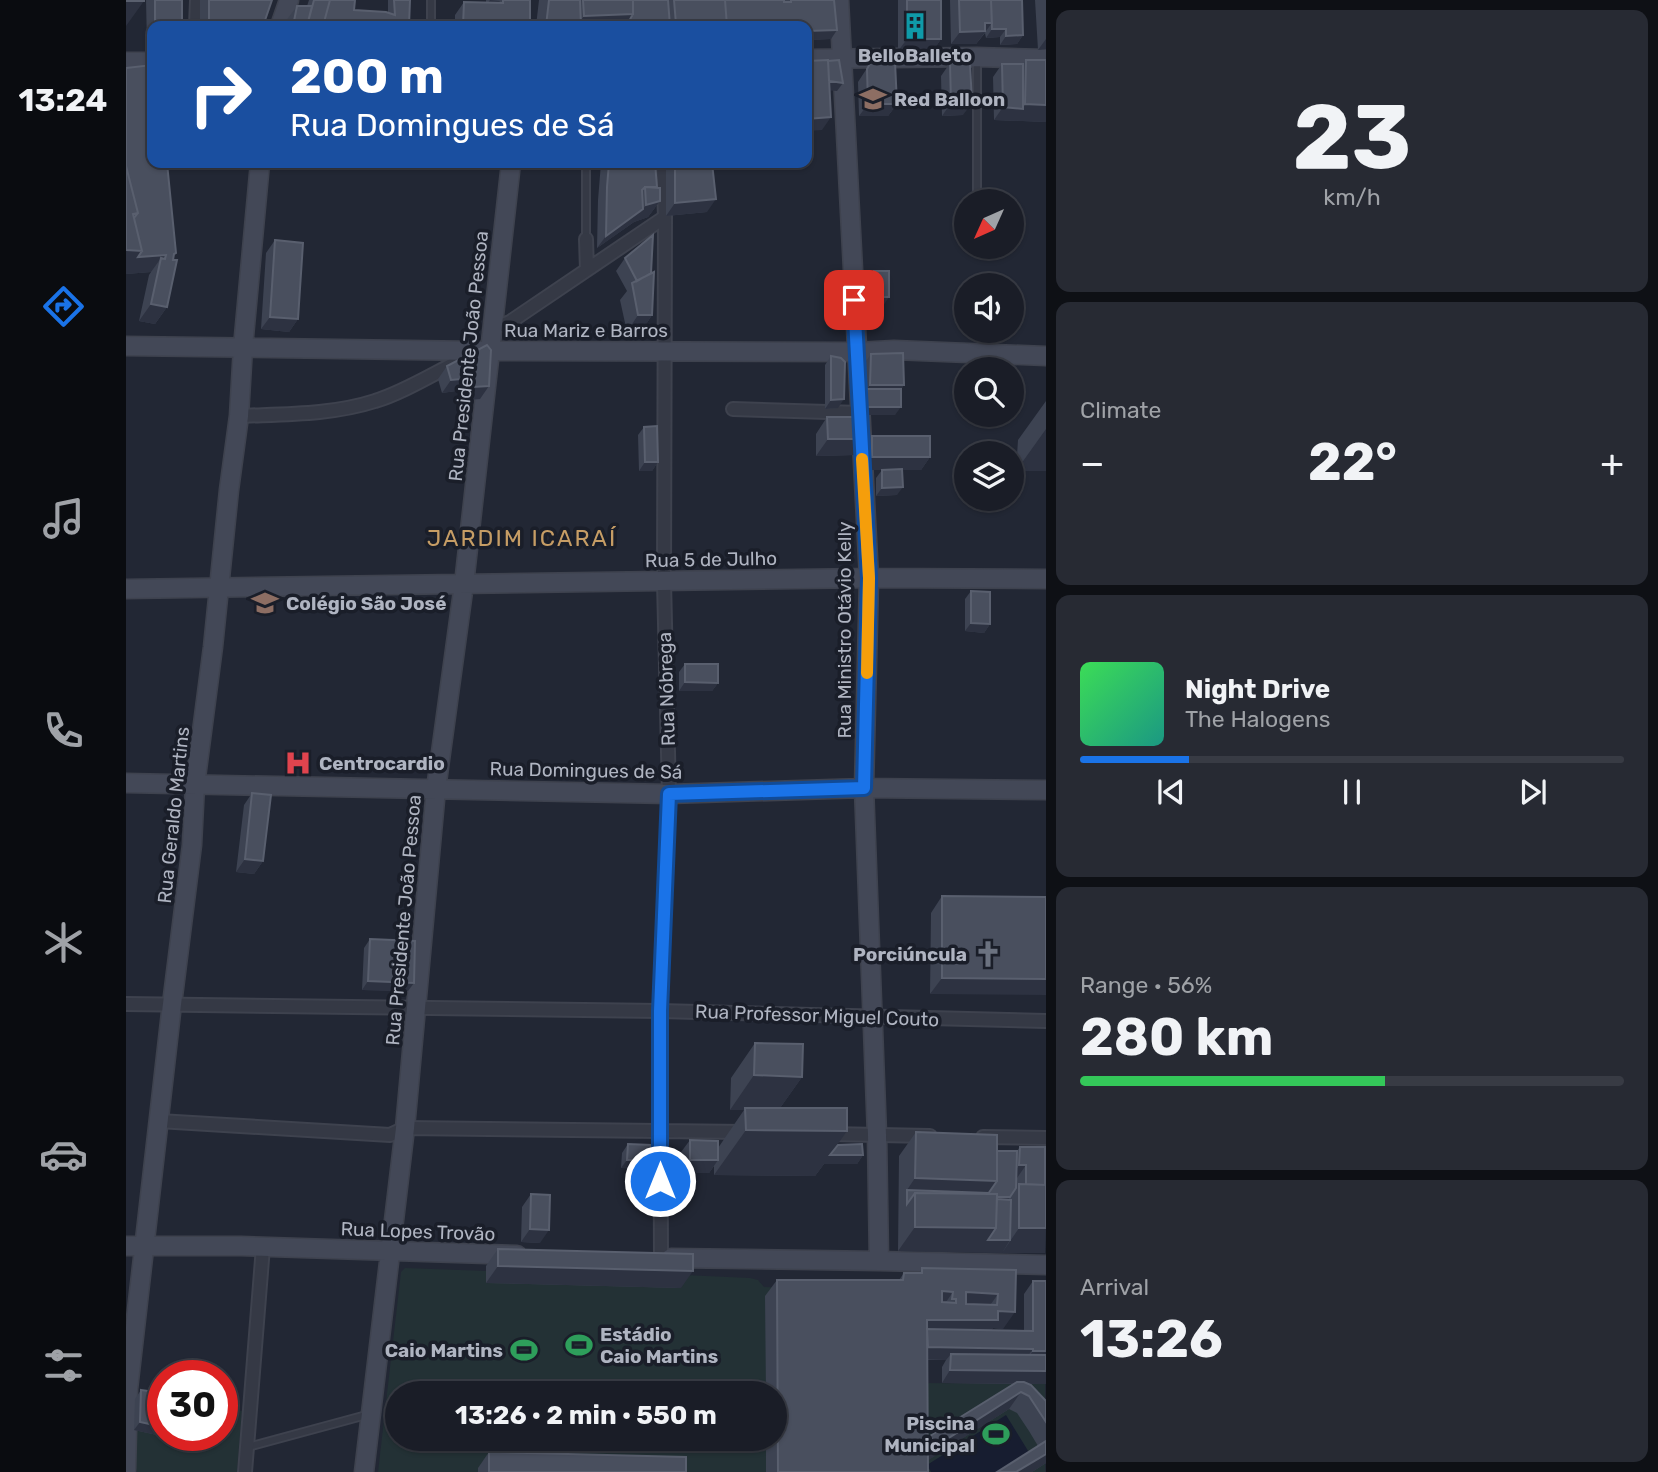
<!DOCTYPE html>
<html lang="en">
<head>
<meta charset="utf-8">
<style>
	:root { --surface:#1a1d27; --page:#272a33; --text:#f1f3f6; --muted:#9fa2a7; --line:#383b44; --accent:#1a73e8 }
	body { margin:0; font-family:Rubik,sans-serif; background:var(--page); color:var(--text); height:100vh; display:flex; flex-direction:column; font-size:26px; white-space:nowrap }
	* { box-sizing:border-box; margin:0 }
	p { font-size:23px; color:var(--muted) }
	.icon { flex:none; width:38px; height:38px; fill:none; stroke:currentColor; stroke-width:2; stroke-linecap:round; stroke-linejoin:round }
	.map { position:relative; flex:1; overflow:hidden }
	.sheet { display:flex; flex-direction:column; gap:10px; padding:10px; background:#0e1015; width:612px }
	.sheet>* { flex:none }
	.guide { position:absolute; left:21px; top:21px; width:665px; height:147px; border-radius:14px; box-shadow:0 2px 5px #0004,0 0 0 2px var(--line); background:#1a4fa0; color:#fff; overflow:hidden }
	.needle { width:46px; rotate:225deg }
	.fabs { position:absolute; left:828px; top:189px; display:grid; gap:14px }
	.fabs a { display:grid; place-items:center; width:70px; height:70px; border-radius:50%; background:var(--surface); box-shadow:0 2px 5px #0004,0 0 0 2px var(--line); font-size:35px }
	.speed { position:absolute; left:21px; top:1360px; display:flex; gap:14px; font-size:35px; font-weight:700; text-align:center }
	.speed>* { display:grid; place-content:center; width:91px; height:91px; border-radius:50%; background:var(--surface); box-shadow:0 2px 5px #0004,0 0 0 2px var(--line); line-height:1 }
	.speed .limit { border:10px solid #d22; background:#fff; color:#111 }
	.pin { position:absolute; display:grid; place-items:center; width:60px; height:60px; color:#fff; margin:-30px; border-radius:14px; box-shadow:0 4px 10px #0006 }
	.me { position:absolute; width:77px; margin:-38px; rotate:0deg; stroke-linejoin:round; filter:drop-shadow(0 0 5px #0008) }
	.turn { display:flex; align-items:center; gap:24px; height:147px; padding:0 28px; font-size:32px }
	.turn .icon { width:91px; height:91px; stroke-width:2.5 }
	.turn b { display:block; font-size:49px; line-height:60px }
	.big { font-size:52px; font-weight:700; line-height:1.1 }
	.sheet .card { flex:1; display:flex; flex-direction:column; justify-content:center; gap:10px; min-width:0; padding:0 24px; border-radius:14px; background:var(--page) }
	.sheet .dial { align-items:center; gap:0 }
	.dial b { font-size:91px; line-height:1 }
	.song { display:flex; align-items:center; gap:21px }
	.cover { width:84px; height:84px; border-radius:10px; background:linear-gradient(135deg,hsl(130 70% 55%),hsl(170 70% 35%)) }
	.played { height:7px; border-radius:4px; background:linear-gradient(90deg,var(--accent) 20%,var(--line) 20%) }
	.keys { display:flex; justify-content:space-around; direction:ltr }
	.heat { display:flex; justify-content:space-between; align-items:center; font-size:38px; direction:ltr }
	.charge { height:10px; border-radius:5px; background:linear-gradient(90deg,#34c759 56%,var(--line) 0) }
	.trip { position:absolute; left:259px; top:1381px; width:402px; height:70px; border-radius:35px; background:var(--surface); box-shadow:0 2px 5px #0004,0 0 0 2px var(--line); font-weight:700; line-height:70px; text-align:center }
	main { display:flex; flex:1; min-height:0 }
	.tab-bar { display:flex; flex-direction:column; width:126px; justify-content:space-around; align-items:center; background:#0a0c10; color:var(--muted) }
	.tab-bar .icon { width:49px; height:49px }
	.tab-bar .active { color:var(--accent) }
	.tab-bar b { font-size:32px; color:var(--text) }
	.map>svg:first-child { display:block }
	.green { fill:#233135; fill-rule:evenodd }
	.water { fill:#171d30 }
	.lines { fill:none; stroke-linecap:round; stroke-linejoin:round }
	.lane-casing { stroke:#3e424e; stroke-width:10 }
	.street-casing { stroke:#3e424e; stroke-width:16 }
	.secondary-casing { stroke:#3e424e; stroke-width:21 }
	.lane { stroke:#353945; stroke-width:6 }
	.street { stroke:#353945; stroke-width:12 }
	.secondary { stroke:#434857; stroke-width:18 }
	.wall { fill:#3d4352; fill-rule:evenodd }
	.shaded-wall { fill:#2d3241 }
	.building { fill:#494f5e; stroke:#595f6e; stroke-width:2; fill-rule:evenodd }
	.route-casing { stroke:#114b97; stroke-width:18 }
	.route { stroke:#1a73e8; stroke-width:12 }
	.slow { stroke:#f59e0b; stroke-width:12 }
	.labels { text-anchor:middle; stroke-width:7; stroke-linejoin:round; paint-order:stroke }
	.poi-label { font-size:19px; font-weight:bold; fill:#afb4c1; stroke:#1a1e29; text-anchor:start }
	.street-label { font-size:19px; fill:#afb4c1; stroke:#1a1e29 }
	.quarter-label { font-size:23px; letter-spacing:2px; fill:#c69d65; stroke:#1a1e29 }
</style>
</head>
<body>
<main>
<nav class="tab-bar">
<b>13:24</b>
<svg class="icon active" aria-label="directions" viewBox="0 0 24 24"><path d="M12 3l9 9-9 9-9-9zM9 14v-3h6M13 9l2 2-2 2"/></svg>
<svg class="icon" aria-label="music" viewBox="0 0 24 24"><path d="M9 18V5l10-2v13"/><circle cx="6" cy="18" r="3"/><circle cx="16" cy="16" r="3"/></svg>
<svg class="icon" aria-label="phone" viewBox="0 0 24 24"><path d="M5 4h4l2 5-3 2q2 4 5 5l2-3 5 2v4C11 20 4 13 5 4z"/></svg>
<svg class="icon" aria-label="climate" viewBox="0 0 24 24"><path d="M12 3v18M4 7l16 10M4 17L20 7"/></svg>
<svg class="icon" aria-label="car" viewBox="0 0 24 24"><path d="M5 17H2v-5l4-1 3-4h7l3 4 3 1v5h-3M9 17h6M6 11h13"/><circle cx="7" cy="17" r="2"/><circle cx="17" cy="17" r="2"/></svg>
<svg class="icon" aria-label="filters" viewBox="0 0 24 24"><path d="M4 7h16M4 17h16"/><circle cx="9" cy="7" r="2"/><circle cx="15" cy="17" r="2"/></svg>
</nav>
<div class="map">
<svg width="920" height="1472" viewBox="0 0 920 1472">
	<rect width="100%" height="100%" fill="#222734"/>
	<path class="green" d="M360,1266L624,1278L632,1280L638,1287L766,1290L790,1383L919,1384V1472H252L275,1272L279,1268L360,1271ZM271,1393H649V1438H271Z
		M9,1399L37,1402V1435H96V1409L116,1411L111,1472H11L7,1461Z"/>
	<path class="water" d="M880,1415L904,1454L875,1472H805L801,1465Z"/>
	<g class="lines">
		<defs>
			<path id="lane" d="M305,26V0
				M851,60V191
				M460,163V239
				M122,1447L244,1414"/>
			<path id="street" d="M70,26L71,0
				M460,239L461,270
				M366,325H376L384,322L539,217
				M607,409L734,413
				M113,416C157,414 206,415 249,401C276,393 307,374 333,361
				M0,1004L534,1011L920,1021
				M33,1121L264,1135L279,1128L619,1132
				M703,1134L804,1136
				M857,1137L920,1138
				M535,1258L534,1011L543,794L538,581L539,217L537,163
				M119,1472L137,1247"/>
			<path id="secondary" d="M713,0L743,578L738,788L751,1135L753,1261
				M154,26L163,0
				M681,59L851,57L920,59
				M0,62H26
				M0,346L351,351L731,352L768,350L920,356
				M0,589L743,578L920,579
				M0,783L543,794L738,788L920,790
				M0,1246H115L391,1255
				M545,1258L753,1261L920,1265
				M0,1470L2,1389L46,1004L66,845L69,785L87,647L103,490L113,416L117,347L134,163
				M238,1472L279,1128L310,789L338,584L385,163"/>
		</defs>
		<use href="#lane" class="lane-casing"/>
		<use href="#street" class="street-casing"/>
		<use href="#secondary" class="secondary-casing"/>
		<use href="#lane" class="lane"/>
		<use href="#street" class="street"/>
		<use href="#secondary" class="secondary"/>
	</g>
	<path class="wall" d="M20,0H56V26H26V44L21,45Z
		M74,0H146L137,26H57L74,24Z
		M183,0H229L228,10L262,12V0H284L283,26H159V22L171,6H181Z
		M360,0H404V26H329V15L338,2L360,3Z
		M413,0H658L659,2V0H708L705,39L681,40V26H410Z
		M772,0H815V39L806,52L772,51Z
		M824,0H896L897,35L891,44L874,45V37L860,38L859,33L850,44H825Z
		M909,0H920V49L912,50Z
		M900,60L920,122L868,120L867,77L876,64H897Z
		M745,62L771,104L762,116H733L732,82Z
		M824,63L837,115L816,116L815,76Z
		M0,68L50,253L47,257L41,307L29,324L13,321L23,275L25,272L0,274Z
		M475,163H529L531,187L534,201L522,217L508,222L471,248L472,200Z
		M540,163H586L581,212L540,216Z
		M149,240L172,319L163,332L135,329L140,253Z
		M499,258L525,273L526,315L515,332H501L494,300L501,291L490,271Z
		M748,271L757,306H742V279Z
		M361,345L354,399L338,400L337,390L316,393L312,379L321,366Z
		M745,354L778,385L775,389L769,415H735L736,367Z
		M705,356L712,408L699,409V365Z
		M920,401V471H890L892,440Z
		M701,417L741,439L729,455L690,456V434Z
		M518,427L532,462L526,471H513L512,435Z
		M746,436L804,457L795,470H776L771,495L750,496V478L756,470H737V449Z
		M845,591L864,624L858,633L839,631V599Z
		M559,664L592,683L586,691H553V672Z
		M126,793L137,861L128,874L110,872L118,805Z
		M816,896L920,897L804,994L805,913Z
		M244,939L282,991L236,990L238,948Z
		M629,1043L676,1077L654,1108L712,1145L737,1155L731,1164H698L689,1176L588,1175V1166L583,1173H555V1152L564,1140L592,1148L618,1110H604L605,1078Z
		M790,1132L871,1151H891L894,1147L920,1146L919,1253L772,1251L773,1156Z
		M502,1144L519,1169L495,1168L496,1153Z
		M405,1194L414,1243L395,1242L396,1207Z
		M372,1249L555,1288L360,1283V1266Z
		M796,1268L890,1270L877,1329L867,1328L865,1330L898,1331V1294L907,1281H920V1384H903L920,1401V1463L906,1472L912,1446L903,1431L891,1413L883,1409L802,1460V1472H640V1438H649V1393H640L639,1296L651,1280H773L778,1273H793ZM802,1360H820L816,1367V1383L888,1384L804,1436L802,1439Z
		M15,1390L31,1435L8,1430L9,1399Z
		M363,1452L560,1472H352V1468Z"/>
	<path class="shaded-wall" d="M364,0L374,1L368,10L359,7Z
		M0,1H18L0,26Z
		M507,14L499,26H451L458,16Z
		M859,23H866L850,44H825L834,32Z
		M550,24L588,26H548Z
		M866,29H880L874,37L860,38Z
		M711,30L705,39L681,40V31Z
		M897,35L891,44L874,45L880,36Z
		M26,36V44L21,45Z
		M781,39H815L806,52L772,51Z
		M920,39V49L912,50Z
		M703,81L717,83L711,91L697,90Z
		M825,103H846L837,115L816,116Z
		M742,104H771L762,116H733Z
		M899,104L920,105V122L868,120L877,107L897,109Z
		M705,117L696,130L681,131V119Z
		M590,199L581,212L540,216L549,203Z
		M534,201L522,217L508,222L520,205Z
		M517,209L508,222L471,248L480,236Z
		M0,250L16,251L40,255L34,264L35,258L25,272L0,274Z
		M748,297H763L757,306H742Z
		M25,304L41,307L29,324L13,321Z
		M512,315H526L515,332H501Z
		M144,317L172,319L163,332L135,329Z
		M346,378L337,390L316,393L325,380Z
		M744,385H778L769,398L741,389Z
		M363,386L354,399L338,400L347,387Z
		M718,399L712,408L699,409L705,400Z
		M741,407H775L769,415H735Z
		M920,429V471H890Z
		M702,439H741L729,455L690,456Z
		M746,457H804L795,470H737Z
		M519,462H532L526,471H513Z
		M777,487L771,495L750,496L756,488Z
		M845,623L864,624L858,633L839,631Z
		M559,682L592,683L586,691H553Z
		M119,859L137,861L128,874L110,872Z
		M816,978L920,979V995L804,994Z
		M242,981L288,983L282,991L236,990Z
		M628,1075L676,1077L652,1111L619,1108L618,1110H604Z
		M620,1130L721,1131L704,1155H737L731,1164H698L689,1176L588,1175Z
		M501,1160H525L519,1169L495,1168Z
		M564,1160H592L583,1173H555Z
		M893,1165H900L891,1178H885Z
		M789,1178L871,1181L884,1197L878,1206L789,1193L781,1190Z
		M789,1227L870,1228L884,1240L876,1253L772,1251Z
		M893,1228H920L919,1253H876Z
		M404,1229L423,1230L414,1243L395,1242Z
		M372,1266L567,1271L555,1288L360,1283Z
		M816,1291L827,1292L815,1309Z
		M840,1292L872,1294L860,1311L828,1309Z
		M872,1311L889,1312L877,1329L867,1328L860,1337H799L801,1320Z
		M799,1347L907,1349L898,1361L825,1354L820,1360L790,1359Z
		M907,1351H920V1364L898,1363Z
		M824,1370L920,1371V1384L816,1383Z
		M895,1392L883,1409L798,1463L810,1446Z
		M14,1422L37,1427L31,1435L8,1430Z
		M920,1454V1463L906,1472H890Z"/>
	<path class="building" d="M0,0H18V1H0Z
		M29,0H56V26H29Z
		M83,0H146L137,26H103L102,21L83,23Z
		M188,0H204L197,26H181Z
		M204,0H229L228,10L260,12L269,15L268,0H284L283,26H197Z
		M377,0H404V26H337L338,2L377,3Z
		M423,0H454L455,26H420Z
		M457,0H507V14L458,16Z
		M507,0H542L544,26H502V23L507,14Z
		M548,0H599L601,26L550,24Z
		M599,0H658V2H665V0H708L711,30L681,31V26H601Z
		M781,0H815V39H781Z
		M833,0H865L866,23H859V31L834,32Z
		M865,0H896L897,35L880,36V29H866Z
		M171,6H186L181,26H167Z
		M102,21L103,26H58V25Z
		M702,60L705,117L681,119V61Z
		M713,60L717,83L703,81L702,61Z
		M900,60H920V105L899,104Z
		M745,62H769L771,104H742L741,69Z
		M824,63H844L846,103H825Z
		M876,64H897V109L877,107Z
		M26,65V163H41L50,253L48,254L47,260H51L41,307L25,304L35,258L39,259L40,255L12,257L16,251L8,218L12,213L0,166V68Z
		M483,163H529L531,187H519L516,190L517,209L480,236L481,187Z
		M549,163H586L590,199L549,203Z
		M0,166L12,213L7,214L16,251L0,250Z
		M519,187L534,188V201L520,205Z
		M527,235L525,273L511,281L499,258Z
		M149,240L177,243L172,319L144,317Z
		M748,271H763V297H748Z
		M528,272L526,315H512L506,283Z
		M361,345L365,350L363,386L347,387L346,378L325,380L321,366Z
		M777,353L778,385H744L745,354Z
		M705,356L715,358L719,362L718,399L705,400Z
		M741,389H775V407H741Z
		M701,417H740L741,439H702Z
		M531,426L532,462H519L518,427Z
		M746,436H804V457H746Z
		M776,469L777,487L756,488V470Z
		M845,591L864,592V624L845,623Z
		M559,664H592V683L559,682Z
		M126,793L145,795L137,861L119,859Z
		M816,896L920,897V979L816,978Z
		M244,939L289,941L288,983L242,981Z
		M629,1043L677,1044L676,1077L628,1075Z
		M619,1108H721V1131L620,1130Z
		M790,1132L871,1135V1181L789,1178Z
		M564,1140L592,1141V1160H564Z
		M502,1144L525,1145V1160H501Z
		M736,1144L737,1155H704L712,1145Z
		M894,1147H919V1185L900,1184V1165H893Z
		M871,1151H891L890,1188L884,1197H871V1194H862L871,1181Z
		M893,1184L920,1185V1228H893Z
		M781,1190L862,1193V1194L789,1193L781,1204Z
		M789,1193L871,1194L870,1228L789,1227Z
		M405,1194L424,1195L423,1230L404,1229Z
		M871,1199L885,1200L884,1240H862L870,1228Z
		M372,1249L567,1254V1271L372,1266Z
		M796,1268L890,1270L889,1312L872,1311V1320H801L802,1472H652L651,1280H777L778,1273H796ZM816,1291L827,1292L826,1299H830V1303L816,1302ZM840,1292L872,1294L871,1305L840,1304Z
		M907,1281H920V1351H907V1349L802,1347L801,1329L907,1331Z
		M825,1354L920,1355V1371L824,1370Z
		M891,1382H898L905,1385L920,1401V1422L903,1396L895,1392L810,1446L804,1436Z
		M15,1390L37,1393V1427L14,1422Z
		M920,1441V1454L890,1472H871Z
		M363,1452L560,1457V1472H363Z"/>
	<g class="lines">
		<defs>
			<path id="route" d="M534,1181V1011L543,794L738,788L743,578L728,300"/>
		</defs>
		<use href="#route" class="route-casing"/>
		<use href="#route" class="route"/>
		<path class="slow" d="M736,459L743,578L741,673"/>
	</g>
	<defs>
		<symbol id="building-bare" viewBox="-9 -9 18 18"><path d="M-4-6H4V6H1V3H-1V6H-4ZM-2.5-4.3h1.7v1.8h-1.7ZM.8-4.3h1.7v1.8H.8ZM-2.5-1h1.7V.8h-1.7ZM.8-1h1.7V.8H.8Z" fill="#0f9aa8" stroke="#1a1e29" stroke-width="2.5" paint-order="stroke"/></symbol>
		<symbol id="school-bare" viewBox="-9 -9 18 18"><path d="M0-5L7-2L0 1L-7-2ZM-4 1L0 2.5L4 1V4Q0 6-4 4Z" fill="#8d6e63" stroke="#1a1e29" stroke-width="2.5" paint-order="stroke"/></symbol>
		<symbol id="hospital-bare" viewBox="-9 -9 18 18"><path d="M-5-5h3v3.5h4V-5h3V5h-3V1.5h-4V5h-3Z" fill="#e0444e" stroke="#1a1e29" stroke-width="2.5" paint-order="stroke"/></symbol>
		<symbol id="church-bare" viewBox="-9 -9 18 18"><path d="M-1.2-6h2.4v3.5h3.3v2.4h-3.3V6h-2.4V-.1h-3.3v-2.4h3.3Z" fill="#6b7280" stroke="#1a1e29" stroke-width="2.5" paint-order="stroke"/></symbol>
		<symbol id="stadium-bare" viewBox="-9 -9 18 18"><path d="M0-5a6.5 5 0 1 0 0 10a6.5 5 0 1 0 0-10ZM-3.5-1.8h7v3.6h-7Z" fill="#2e9e5b" stroke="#1a1e29" stroke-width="2.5" paint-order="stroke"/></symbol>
	</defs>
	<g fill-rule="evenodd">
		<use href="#building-bare" x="770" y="7" width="38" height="38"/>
		<use href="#school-bare" x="728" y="80" width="38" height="38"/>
		<use href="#school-bare" x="120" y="584" width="38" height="38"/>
		<use href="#hospital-bare" x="153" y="744" width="38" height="38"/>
		<use href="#church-bare" x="843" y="935" width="38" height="38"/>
		<use href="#stadium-bare" x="434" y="1326" width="38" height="38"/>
		<use href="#stadium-bare" x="379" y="1331" width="38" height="38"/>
		<use href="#stadium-bare" x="851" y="1415" width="38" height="38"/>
	</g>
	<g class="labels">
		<g class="poi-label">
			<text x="789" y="62" text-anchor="middle">BelloBalleto</text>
			<text x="768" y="106">Red Balloon</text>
			<text x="160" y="610">Colégio São José</text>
			<text x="193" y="770">Centrocardio</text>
			<text x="841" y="961" text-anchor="end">Porciúncula</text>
			<text x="474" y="1341">Estádio<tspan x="474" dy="22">Caio Martins</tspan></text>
			<text x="377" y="1357" text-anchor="end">Caio Martins</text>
			<text x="849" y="1430" text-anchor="end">Piscina<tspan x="849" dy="22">Municipal</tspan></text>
		</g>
		<g class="street-label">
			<text x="460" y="337">Rua Mariz e Barros</text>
			<text transform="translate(342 356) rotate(-84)" y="7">Rua Presidente João Pessoa</text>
			<text transform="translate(585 559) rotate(-1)" y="7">Rua 5 de Julho</text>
			<text transform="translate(718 630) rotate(-90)" y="7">Rua Ministro Otávio Kelly</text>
			<text transform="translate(540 689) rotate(-92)" y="7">Rua Nóbrega</text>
			<text transform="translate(460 770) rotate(1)" y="7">Rua Domingues de Sá</text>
			<text transform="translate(47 815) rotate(-84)" y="7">Rua Geraldo Martins</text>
			<text transform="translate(277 920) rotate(-85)" y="7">Rua Presidente João Pessoa</text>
			<text transform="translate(691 1015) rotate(2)" y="7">Rua Professor Miguel Couto</text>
			<text transform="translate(292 1231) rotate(2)" y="7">Rua Lopes Trovão</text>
		</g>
		<g class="quarter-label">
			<text x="396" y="546">JARDIM ICARAÍ</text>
		</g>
	</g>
</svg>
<div class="fabs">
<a><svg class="needle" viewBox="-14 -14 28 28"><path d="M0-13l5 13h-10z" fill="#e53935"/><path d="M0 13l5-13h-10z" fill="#9fa2a7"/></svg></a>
<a><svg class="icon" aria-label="sound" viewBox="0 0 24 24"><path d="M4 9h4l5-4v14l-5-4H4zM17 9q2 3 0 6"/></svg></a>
<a><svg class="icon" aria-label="search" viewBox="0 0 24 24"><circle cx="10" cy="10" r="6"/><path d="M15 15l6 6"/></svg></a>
<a><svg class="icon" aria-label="layers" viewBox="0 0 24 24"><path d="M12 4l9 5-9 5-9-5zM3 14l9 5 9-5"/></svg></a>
</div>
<div class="speed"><div class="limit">30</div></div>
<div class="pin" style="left:728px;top:300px;background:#d93025"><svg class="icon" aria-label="arrive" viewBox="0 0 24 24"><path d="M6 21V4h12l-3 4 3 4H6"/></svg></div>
<svg class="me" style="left:534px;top:1181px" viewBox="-20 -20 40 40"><circle r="17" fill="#1a73e8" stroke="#fff" stroke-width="3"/><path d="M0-11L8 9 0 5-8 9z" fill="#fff"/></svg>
<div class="trip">13:26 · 2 min · 550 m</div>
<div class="guide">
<div class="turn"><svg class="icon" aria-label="right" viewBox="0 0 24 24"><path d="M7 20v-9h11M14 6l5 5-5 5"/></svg><div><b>200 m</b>Rua Domingues de Sá</div></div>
</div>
</div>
<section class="sheet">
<div class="card dial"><b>23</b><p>km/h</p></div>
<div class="card"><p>Climate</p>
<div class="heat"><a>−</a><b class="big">22°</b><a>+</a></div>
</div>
<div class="card">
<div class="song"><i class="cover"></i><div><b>Night Drive</b><p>The Halogens</p></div></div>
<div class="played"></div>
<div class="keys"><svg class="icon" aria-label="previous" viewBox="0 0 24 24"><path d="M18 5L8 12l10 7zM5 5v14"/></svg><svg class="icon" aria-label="pause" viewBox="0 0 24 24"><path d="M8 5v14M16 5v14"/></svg><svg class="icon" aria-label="next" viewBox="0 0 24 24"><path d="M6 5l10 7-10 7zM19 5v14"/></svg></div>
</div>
<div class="card"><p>Range · 56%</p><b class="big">280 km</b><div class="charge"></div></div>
<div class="card"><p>Arrival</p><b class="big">13:26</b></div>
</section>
</main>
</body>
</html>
